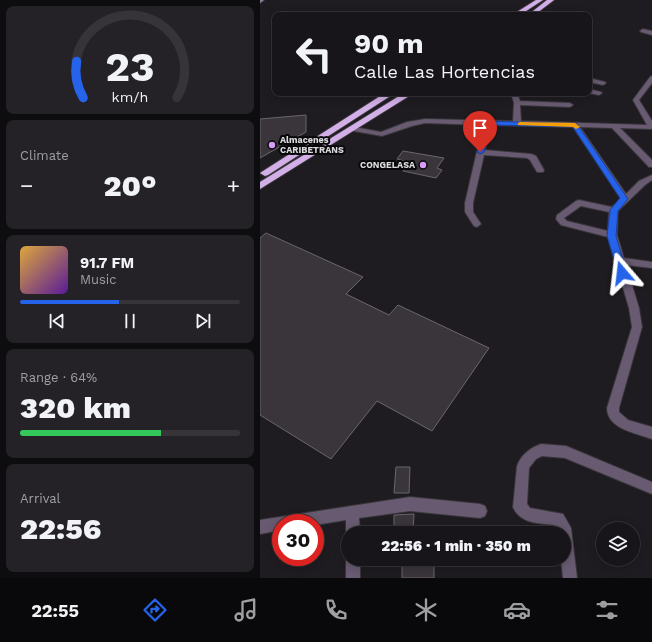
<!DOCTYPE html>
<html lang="en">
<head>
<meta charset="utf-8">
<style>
	:root { --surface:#171519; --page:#242226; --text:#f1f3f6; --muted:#9e9fa2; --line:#363438; --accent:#2563eb }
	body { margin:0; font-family:"Work Sans",sans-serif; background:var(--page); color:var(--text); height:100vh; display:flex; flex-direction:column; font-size:15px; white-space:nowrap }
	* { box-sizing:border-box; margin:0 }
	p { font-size:13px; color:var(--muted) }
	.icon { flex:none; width:22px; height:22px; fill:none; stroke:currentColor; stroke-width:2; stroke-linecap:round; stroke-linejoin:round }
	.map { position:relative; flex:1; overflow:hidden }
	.drawer { display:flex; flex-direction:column; gap:6px; padding:6px; background:#0d0c0e; width:260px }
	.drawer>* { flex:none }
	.banner { position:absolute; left:12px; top:12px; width:320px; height:84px; border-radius:8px; box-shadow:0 2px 10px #0003,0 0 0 1px var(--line); background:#171519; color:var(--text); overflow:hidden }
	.fabs { position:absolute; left:336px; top:522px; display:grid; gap:8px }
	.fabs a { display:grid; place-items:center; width:44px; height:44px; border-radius:50%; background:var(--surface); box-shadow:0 2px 10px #0003,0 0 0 1px var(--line); font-size:20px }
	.speed { position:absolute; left:12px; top:514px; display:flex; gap:8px; font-size:20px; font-weight:700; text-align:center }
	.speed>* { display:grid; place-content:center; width:52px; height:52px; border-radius:50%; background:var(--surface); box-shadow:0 2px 10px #0003,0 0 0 1px var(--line); line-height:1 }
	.speed .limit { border:6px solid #d22; background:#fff; color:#111 }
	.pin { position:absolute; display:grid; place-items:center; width:34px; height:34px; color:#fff; margin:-41px -17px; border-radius:50% 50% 50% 0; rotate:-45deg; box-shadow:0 0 4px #0007 }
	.pin .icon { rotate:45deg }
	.me { position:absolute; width:44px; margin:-22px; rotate:343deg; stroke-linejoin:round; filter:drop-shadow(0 0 3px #0008) }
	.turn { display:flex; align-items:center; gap:14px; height:84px; padding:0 16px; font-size:18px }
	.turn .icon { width:52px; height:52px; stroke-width:2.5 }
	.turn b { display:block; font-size:28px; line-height:34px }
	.big { font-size:30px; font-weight:800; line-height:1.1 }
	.drawer .widget { flex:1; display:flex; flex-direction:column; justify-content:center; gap:6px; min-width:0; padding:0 14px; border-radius:8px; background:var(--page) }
	.drawer .dial { align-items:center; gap:0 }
	.dial svg { height:104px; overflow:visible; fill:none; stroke:var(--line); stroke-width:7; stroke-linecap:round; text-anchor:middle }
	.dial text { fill:var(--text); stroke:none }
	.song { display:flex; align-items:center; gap:12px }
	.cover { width:48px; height:48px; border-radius:6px; background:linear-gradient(135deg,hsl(40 70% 55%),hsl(270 70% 35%)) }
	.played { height:4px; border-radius:2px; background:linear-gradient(90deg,var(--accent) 45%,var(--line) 45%) }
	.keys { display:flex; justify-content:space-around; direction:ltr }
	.heat { display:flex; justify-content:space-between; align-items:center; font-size:22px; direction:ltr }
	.charge { height:6px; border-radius:3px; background:linear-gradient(90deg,#34c759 64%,var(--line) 0) }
	.trip { position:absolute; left:81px; top:526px; width:230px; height:40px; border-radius:20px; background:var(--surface); box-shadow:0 2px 10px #0003,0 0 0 1px var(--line); font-weight:800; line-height:40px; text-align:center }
	.menu { display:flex; height:64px; justify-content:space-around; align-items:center; background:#09080a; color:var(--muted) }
	.menu .icon { width:28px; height:28px }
	.menu .selected { color:var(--accent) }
	.menu b { font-size:18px; color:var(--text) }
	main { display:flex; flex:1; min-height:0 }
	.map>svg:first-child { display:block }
	.building { fill:#39353b; stroke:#6b666d }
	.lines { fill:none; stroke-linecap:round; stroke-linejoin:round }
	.street-casing { stroke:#39363b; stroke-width:2 }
	.secondary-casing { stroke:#39363b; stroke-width:2 }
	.highway-casing { stroke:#39363b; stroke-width:2 }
	.street { fill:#685a70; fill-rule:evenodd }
	.secondary { fill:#937ca0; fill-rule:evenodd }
	.highway { fill:#d3afe7; fill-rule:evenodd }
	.route { fill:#2563eb; stroke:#184099 }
	.slow { fill:#f59e0b }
	.poi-dot { fill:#d89bf8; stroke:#080709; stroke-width:1.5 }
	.labels { text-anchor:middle; stroke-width:4; stroke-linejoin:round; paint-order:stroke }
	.far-poi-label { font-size:9px; font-weight:bold; fill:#dbd9dd; stroke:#080709; text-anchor:start }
</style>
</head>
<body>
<main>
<section class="drawer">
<div class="widget dial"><svg viewBox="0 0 100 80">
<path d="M14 69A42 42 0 1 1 86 69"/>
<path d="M14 69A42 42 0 0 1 9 41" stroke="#2563eb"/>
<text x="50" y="56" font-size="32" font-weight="700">23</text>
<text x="50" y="72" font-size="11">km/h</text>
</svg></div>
<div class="widget"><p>Climate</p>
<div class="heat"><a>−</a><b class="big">20°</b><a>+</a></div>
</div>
<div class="widget">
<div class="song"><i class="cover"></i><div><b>91.7 FM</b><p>Music</p></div></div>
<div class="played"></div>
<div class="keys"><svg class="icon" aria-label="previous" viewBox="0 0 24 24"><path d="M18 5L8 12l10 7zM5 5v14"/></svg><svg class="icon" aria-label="pause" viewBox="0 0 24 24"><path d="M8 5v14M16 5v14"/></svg><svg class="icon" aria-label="next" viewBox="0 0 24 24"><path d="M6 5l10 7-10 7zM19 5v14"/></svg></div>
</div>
<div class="widget"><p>Range · 64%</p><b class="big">320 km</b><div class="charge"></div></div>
<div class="widget"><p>Arrival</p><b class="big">22:56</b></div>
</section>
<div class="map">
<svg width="392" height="578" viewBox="0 0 392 578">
	<rect width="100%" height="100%" fill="#1f1c21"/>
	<path class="building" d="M46,115V132L0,158V119Z
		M143,151L184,158L177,168L182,170L176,178L143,171L148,162L137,159Z
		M6,233L103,277L86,294L129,315L138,305L229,348L172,431L117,401L71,459L0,415V238Z
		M136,467H150L149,493H134Z
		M154,514L153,533H134V515Z
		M174,560V578H142V562Z"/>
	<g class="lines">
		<defs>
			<path id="street" d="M383,29L392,31V35L381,32L380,31Z
				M392,76V83L379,100L392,121V129L360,128L392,160V167H389L352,128L320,127L366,194L379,181L392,175V180L385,185L358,211L357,235L364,258L392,262V268L366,265L379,308L382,327L359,408V412L368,420L392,427V439C376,433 347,429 347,408L372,327L369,308L356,264L353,261L354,259L348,237L301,225L296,219L297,215L316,201L319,200L352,207L361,199L313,127L230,125L225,150L271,154L276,156L284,170L283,172H277L270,160L267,158L224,155L213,203V212L221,224L217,227L214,226L205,212V203L223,125L165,123L152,126L122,136L94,131L90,129L94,127L121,132L147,122L165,119L253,121L254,103L251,93H257L260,101L310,103L313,105L310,107L260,105L261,121L387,125L373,100L390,77ZM321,206L349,212L348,231L307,221L304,218Z
				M329,78L345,82L346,83L343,85L329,82Z
				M329,89L341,92L342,93L339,95L329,93Z
				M281,444L306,446L392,482V494L305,458L282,456L276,459L269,468L267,504L270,508L303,514L311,528L317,578H303L301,559H304V533H298L294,525C279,523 260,524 253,507L257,466C261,455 270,448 281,444Z
				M150,497L220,504L225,506L227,511L225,516L220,518L150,511L99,518L100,533H88V538L86,533V520L55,525V523H21V530L0,534V520Z
				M88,554V559H100V578H86V559Z"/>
			<path id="secondary" d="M0,0H4L0,3Z"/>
			<path id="highway" d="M276,0H283L260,15H252Z
				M287,0H294L277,13H273V11Z
				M125,93H135L8,175L5,176L0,173Z
				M144,93H154L0,189V182Z"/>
		</defs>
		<use href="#street" class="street-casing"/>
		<use href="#secondary" class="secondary-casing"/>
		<use href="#highway" class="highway-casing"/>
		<use href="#street" class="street"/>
		<use href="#secondary" class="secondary"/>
		<use href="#highway" class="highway"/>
	</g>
	<path class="route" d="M227,121L317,124L368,199L358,211L356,236L367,273L365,275H359L358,273L347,236L350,210L360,198L313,127L230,125L224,152L220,154L217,152L224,123Z"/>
	<path class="slow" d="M260,122L315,123L320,127L316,129L313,127L258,125V123Z"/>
	<g class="poi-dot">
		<circle cx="12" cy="145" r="4"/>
		<circle cx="163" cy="165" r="4"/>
	</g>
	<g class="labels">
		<g class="far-poi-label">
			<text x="20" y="143">Almacenes<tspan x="20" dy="10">CARIBETRANS</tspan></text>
			<text x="155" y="168" text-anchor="end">CONGELASA</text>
		</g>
	</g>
</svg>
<div class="fabs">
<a><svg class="icon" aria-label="layers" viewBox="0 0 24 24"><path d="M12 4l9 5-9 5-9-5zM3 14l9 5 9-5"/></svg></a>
</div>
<div class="speed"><div class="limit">30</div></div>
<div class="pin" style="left:220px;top:152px;background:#d93025"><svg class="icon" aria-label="arrive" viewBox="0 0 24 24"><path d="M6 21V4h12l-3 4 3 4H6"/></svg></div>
<svg class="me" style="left:362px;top:273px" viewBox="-20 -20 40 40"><path d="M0-17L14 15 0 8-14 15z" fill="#2563eb" stroke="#fff" stroke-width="4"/></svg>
<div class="trip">22:56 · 1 min · 350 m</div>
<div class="banner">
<div class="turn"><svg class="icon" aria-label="left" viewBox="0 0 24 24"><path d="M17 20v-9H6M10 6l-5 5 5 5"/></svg><div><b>90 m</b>Calle Las Hortencias</div></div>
</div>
</div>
</main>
<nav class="menu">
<b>22:55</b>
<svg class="icon selected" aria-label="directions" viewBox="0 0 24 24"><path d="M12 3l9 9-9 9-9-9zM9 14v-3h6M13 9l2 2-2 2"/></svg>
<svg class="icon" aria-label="music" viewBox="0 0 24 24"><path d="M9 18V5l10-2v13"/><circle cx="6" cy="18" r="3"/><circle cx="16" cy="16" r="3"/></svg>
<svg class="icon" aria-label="phone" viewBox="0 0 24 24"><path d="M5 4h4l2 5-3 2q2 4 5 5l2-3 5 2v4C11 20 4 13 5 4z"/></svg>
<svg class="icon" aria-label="climate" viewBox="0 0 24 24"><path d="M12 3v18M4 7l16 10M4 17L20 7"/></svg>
<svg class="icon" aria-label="car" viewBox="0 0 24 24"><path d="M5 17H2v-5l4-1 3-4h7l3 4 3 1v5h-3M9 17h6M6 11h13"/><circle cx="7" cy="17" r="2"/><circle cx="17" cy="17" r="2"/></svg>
<svg class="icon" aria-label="filters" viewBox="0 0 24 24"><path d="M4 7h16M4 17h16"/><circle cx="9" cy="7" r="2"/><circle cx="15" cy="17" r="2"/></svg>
</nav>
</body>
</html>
